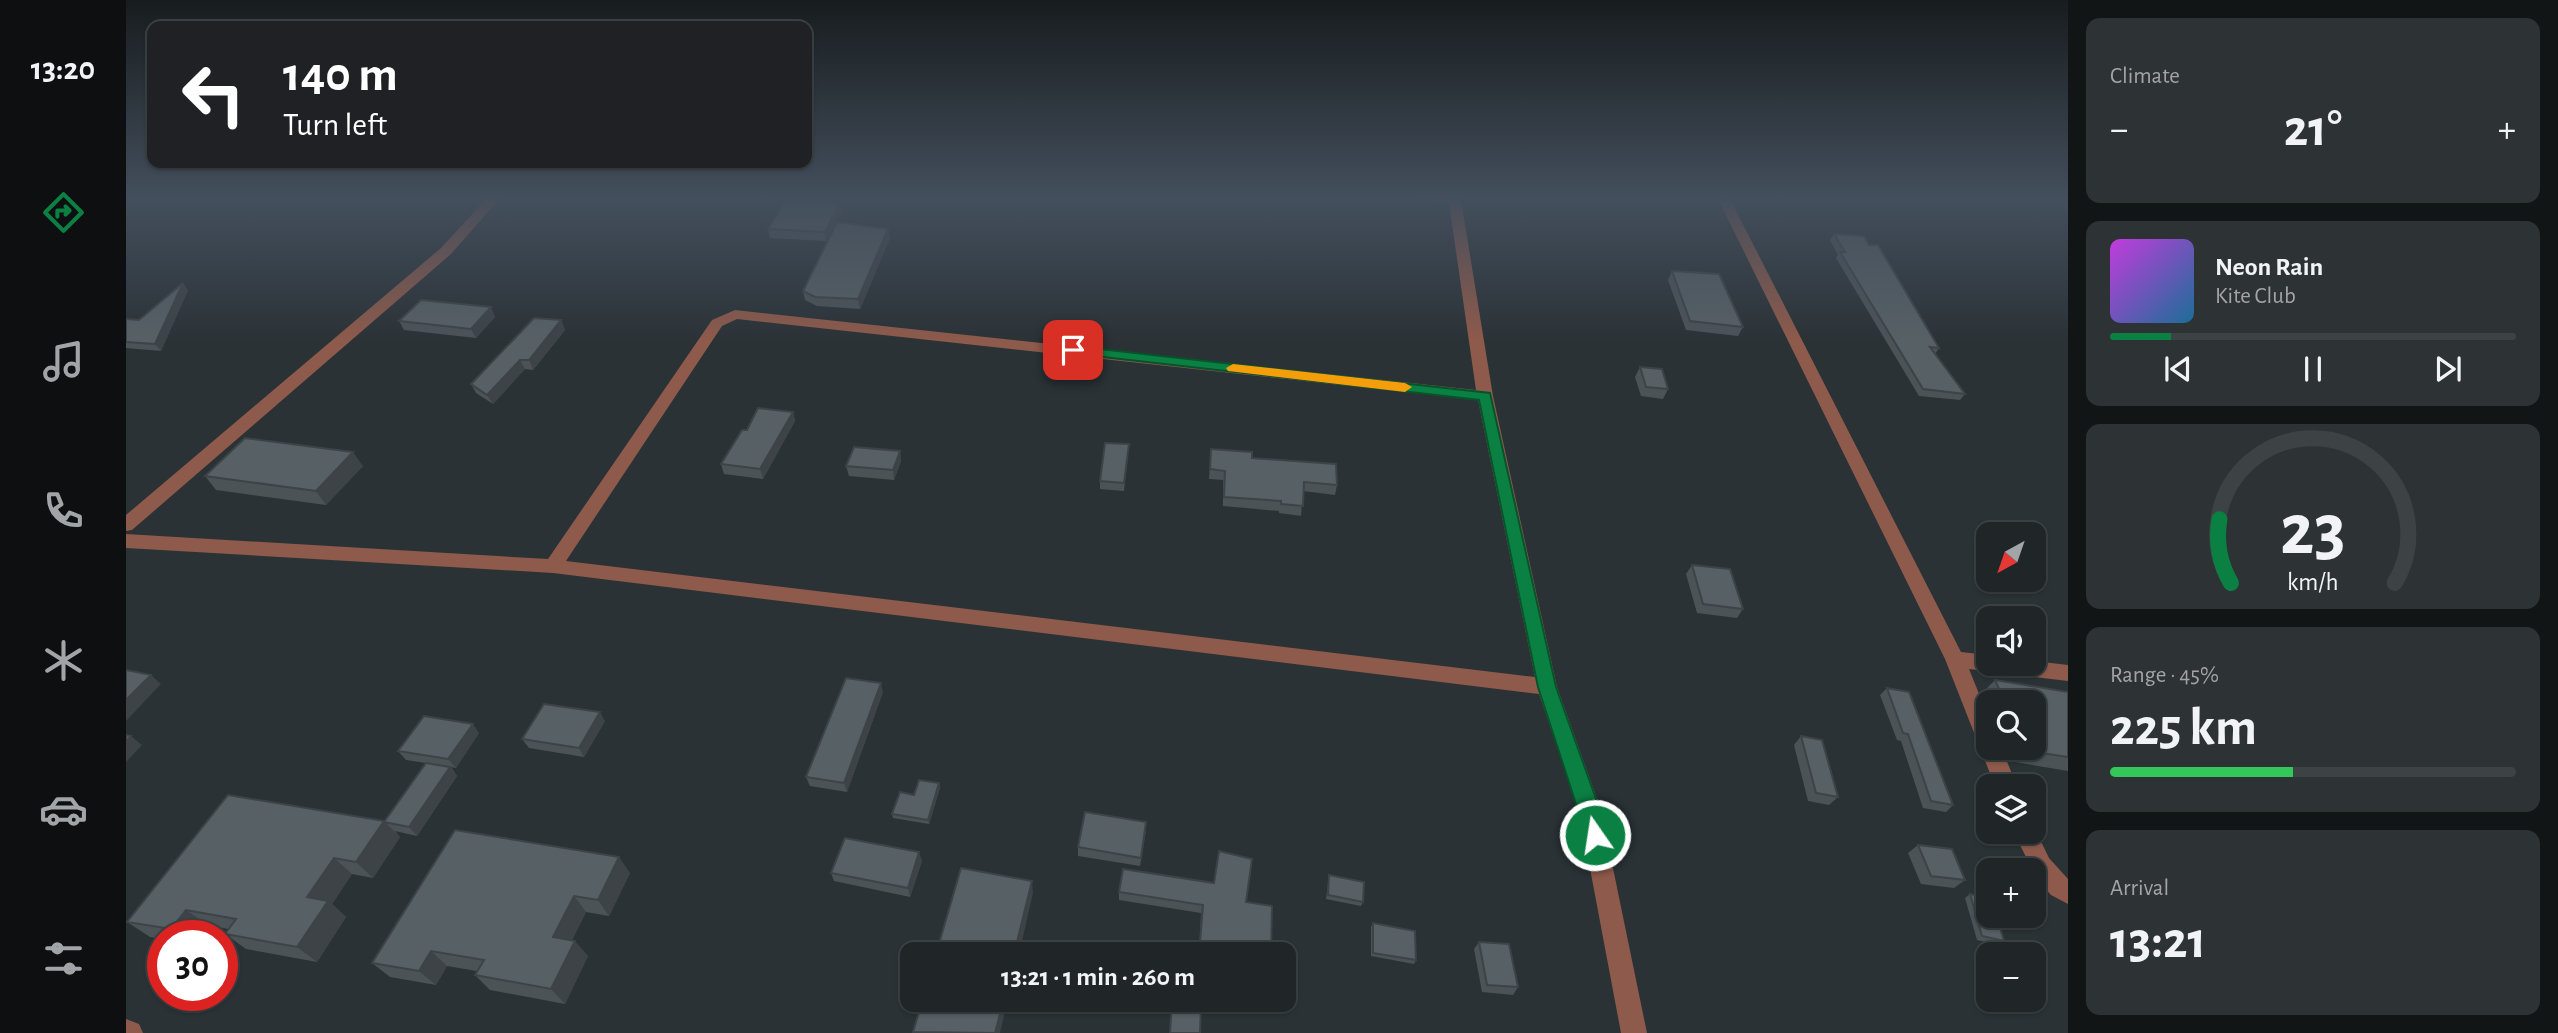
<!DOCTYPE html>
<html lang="en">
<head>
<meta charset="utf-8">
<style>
	:root { --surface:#202628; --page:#2d3234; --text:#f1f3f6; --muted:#a2a5a8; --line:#3d4345; --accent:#0b8043 }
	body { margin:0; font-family:"Alegreya Sans",sans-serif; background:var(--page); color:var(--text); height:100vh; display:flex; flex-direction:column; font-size:26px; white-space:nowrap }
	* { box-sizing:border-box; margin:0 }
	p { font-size:23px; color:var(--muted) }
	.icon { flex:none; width:38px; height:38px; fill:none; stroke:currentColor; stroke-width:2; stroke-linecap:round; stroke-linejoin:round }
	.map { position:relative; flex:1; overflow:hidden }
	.sheet { display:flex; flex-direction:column; gap:18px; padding:18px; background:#121516; width:490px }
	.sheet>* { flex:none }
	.guide { position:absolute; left:21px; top:21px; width:665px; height:147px; border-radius:14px; box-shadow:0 2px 5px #0004,0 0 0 2px var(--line); background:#202124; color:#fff; overflow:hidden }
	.needle { width:46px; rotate:220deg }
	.controls { position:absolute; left:1850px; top:522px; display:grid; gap:14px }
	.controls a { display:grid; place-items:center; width:70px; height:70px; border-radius:14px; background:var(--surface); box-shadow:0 2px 5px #0004,0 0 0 2px var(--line); font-size:35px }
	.speed { position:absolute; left:21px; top:920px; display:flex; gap:14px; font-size:35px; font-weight:700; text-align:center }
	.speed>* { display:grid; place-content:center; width:91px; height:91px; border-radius:50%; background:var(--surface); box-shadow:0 2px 5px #0004,0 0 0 2px var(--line); line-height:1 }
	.speed .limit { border:10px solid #d22; background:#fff; color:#111 }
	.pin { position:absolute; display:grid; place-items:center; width:60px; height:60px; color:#fff; margin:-30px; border-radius:14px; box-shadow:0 4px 10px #0006 }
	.me { position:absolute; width:77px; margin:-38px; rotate:347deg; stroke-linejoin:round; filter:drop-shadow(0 0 5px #0008) }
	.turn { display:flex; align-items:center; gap:24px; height:147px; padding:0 21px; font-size:32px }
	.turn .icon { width:91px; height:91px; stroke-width:2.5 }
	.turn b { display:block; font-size:49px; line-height:60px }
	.big { font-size:52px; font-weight:700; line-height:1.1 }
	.sheet .widget { flex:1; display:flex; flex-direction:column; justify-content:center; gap:10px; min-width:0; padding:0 24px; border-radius:14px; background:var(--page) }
	.sheet .dial { align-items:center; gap:0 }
	.dial svg { height:182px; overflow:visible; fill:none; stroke:var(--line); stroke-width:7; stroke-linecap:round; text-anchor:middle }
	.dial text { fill:var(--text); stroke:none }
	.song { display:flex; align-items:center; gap:21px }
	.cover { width:84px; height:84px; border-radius:10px; background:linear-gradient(135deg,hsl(290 70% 55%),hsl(200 70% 35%)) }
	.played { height:7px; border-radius:4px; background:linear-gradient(90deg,var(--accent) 15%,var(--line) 15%) }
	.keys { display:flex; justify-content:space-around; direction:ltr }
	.heat { display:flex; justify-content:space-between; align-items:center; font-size:38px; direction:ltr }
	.charge { height:10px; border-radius:5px; background:linear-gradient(90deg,#34c759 45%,var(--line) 0) }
	.trip { position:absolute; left:774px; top:942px; width:396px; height:70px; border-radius:14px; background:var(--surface); box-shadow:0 2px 5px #0004,0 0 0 2px var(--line); font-weight:700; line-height:70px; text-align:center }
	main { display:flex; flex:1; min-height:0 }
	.dock { display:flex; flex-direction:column; width:126px; justify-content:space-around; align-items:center; background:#0d0f10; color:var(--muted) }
	.dock .icon { width:49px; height:49px }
	.dock .on { color:var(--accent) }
	.dock b { font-size:32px; color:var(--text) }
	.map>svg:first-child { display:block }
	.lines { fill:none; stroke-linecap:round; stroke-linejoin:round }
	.street { fill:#8e5a4b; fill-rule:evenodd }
	.wall { fill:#4b5357 }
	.shaded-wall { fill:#3d4347 }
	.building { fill:#576065; stroke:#3d4347; stroke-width:2 }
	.route { fill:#0b8043; stroke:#07532c; stroke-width:2 }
	.slow { fill:#f59e0b }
</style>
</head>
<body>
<main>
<nav class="dock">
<b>13:20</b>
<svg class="icon on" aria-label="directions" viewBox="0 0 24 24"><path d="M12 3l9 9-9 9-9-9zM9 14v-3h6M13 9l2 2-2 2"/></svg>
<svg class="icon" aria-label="music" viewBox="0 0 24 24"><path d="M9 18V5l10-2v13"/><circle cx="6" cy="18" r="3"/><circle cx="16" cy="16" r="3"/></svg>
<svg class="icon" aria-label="phone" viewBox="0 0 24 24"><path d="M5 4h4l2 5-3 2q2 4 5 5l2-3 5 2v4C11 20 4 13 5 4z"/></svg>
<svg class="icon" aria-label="climate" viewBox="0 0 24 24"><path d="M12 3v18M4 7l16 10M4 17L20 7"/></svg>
<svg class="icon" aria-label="car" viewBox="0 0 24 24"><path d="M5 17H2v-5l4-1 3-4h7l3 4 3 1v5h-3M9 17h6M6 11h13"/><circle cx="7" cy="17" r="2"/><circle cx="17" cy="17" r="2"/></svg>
<svg class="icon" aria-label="filters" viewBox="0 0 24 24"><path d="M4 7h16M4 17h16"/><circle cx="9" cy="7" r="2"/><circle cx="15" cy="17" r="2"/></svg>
</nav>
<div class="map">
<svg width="1942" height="1033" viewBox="0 0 1942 1033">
	<rect width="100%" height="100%" fill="#2a3236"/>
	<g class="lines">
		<path class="street" d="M362,197H375L325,254L6,530L0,531V515L315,248Z
			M1287,197H1333L1335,200L1367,396L1431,687L1475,810L1521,1033H1495L1453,810L1413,694L427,573L0,548V534L422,559L586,320L609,310L1350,390L1323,203L1293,201ZM611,319L1352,400L1409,677L440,561L596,326Z
			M1591,197H1603L1835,652L1862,655V663H1908V661L1942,665V681L1843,669L1862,716V747H1875L1891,786H1869L1819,659Z
			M1908,827L1923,858L1942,879V904L1925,895L1912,881L1887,831H1908Z
			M0,1019L13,1024L17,1033H0Z"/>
	</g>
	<path class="wall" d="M714,203L716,212L700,241L644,238L642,229L680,204Z
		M762,229L764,238L734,309L691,306L679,300L677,291Z
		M1708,234L1813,348L1809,354L1839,394L1834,400L1793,396L1710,258L1712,255L1704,240Z
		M1546,271L1617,327L1612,336L1560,330L1542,280Z
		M62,290L35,351L0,348V319L13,320Z
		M369,317L350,338L278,330L273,321Z
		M435,320L439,330L407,370L399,369L367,404L350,393L345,384Z
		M1514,367L1542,389L1537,399L1515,396L1509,377Z
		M667,412L669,421L637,479L598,474L595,464L621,430Z
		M1003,444L998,491L974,489V481Z
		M1085,449L1126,458L1211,485L1209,495L1177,491L1175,516L1153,513V511L1097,506V480L1083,479Z
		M774,451L775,461L768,480L723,476L720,466Z
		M237,466L200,505L90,490L79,476Z
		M1566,565L1617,609L1611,618L1571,613L1560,574Z
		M1869,680L1942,692V771L1889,762L1882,747H1908V702H1862L1857,692Z
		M1761,688L1827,805L1820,812L1797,808L1775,741L1771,740L1754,695Z
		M757,692L721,792L684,786L680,777Z
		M479,721L458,757L403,748L396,739Z
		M353,733L330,768L325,767L331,776L291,836L269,831L274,837L247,878L226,874L206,904L220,917L191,962L120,949L99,934L102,929L82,925L74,936H37V939L24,937L1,922L259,822L300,763L280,760L272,751Z
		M1675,736L1712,797L1703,805L1682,801L1668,745Z
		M813,783L814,788L803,824L767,818L766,814L788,795Z
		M1020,831L1014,866L952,856V847Z
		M1792,845L1839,880L1828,888L1795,884L1782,853Z
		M796,861L784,897L708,881L705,873Z
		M504,873L483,916L460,912L446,940L462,956L439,1004L364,990L349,975L351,971L321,966L310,985L264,977L246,963Z
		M1203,875L1237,902L1235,906L1200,899Z
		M993,892L1120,902L1145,954H1073L1075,913L993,900Z
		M1844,894L1878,941L1872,945L1851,940L1839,898Z
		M1247,923L1290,960L1288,964L1245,956V927Z
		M1353,942L1392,987L1387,995L1356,992L1348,949Z"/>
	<path class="shaded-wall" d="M714,203L716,212L700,241L699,232Z
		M762,229L764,238L734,309L732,299Z
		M57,283L62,290L35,351L29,344Z
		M365,307L369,317L350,338L345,329Z
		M435,320L439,330L407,370L403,360Z
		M394,360L399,369L367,404L361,395Z
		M667,412L669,421L637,479L634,469Z
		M774,451L775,461L768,480L767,470Z
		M227,452L237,466L200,505L190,491Z
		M25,675L35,684L0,721V700Z
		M755,683L757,692L721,792L718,783Z
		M474,712L479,721L458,757L453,748Z
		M347,724L353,733L330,768L322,759Z
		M5,736L16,745L0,762V742Z
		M324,767L331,776L291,836L283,827Z
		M813,783L814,788L803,824L802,820Z
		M258,821L274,837L247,878L230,862Z
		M793,852L796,861L784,897L782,888Z
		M493,857L504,873L483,916L472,900Z
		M208,858L226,874L206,904L220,917L191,962L171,947L181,897Z
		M906,881L907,893L893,954H888Z
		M448,896L460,912L440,952L427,937Z
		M60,910L82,925L74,936H55L45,929Z
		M449,941L462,956L439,1004L425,989Z
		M305,951L321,966L310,985L293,971Z
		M878,999H882L874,1033H869Z"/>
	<path class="building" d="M681,201L714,203L699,232L642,229L658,203L680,204Z
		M711,222L762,229L732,299L689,297L677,291Z
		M1708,234L1738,236L1743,245H1752L1813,348L1804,347L1839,394L1797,389L1714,252H1719Z
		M1546,271L1593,274L1617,327L1564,321Z
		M57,283L29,344L0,342V319L13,320Z
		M295,300L365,307L345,329L273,321Z
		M408,318L435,320L403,360H394L361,395L345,384Z
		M1514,367L1536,369L1542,389L1520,387Z
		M632,408L667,412L634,469L595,464L616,430H621Z
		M119,438L227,452L190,491L79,476Z
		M979,443L1003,444L998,483L974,481Z
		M728,447L774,451L767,470L720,466Z
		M1085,449L1126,452V458L1210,464L1211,485L1178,482L1177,506L1155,504V501L1098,497L1099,471L1084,469Z
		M1566,565L1604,569L1617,609L1577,604Z
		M0,670L25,675L0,700Z
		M720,678L755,683L718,783L680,777Z
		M1869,680L1942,692V757L1902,751L1900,747H1908V702H1879Z
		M1761,688L1783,692L1827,805L1805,801L1782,734L1777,733Z
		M418,704L474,712L453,748L396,739Z
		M298,716L347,724L322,759L272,751Z
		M0,735L5,736L0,742Z
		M1675,736L1696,740L1712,797L1690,793Z
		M300,763L324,767L283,827L258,822Z
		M793,780L813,783L802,820L766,814L774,792L788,795Z
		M102,795L258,821L230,862L208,858L181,897L202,901L171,947L99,934L110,919L60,910L45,929L1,922Z
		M959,812L1020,822L1015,858L952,847Z
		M329,830L493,857L472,900L448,896L427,937L449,941L425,989L349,975L358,960L305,951L293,971L246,963Z
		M719,838L793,852L782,888L705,873Z
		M1792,845L1826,849L1839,880L1805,876Z
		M1093,851L1126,859L1120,902L1146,906L1145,954H1119L1103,951V954H1073L1077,905L993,892L997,869L1088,883Z
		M835,868L906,881L888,954H810Z
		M1203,875L1238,882L1237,902L1202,895Z
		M1844,894L1862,898V915H1870L1878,941L1856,936Z
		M1247,923L1289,931L1290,960L1247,953Z
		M1353,942L1383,944L1392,987L1361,985Z
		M797,999H878L869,1033L787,1032Z
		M1046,1001L1075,1005L1074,1033H1044Z"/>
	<linearGradient id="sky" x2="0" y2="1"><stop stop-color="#171c1e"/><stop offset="0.58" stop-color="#444f5d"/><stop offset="1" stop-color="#444f5d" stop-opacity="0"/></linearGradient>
	<rect width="1942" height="342" fill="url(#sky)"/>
	<path class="route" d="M947,346L1364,393L1430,687L1474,810L1479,835L1476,841L1469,844L1462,841L1412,687L1353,400L942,353V347Z"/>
	<path class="slow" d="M1107,364L1279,383L1286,387L1279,392L1102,371L1100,368Z"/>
</svg>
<div class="controls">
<a><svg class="needle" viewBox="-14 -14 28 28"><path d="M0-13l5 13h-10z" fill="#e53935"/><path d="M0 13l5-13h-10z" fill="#a2a5a8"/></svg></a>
<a><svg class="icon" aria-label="sound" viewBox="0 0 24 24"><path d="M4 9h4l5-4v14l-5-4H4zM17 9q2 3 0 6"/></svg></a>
<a><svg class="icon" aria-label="search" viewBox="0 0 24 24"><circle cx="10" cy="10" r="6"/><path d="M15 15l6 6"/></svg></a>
<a><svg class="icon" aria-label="layers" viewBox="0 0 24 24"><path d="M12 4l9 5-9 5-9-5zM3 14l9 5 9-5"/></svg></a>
<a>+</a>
<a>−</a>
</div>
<div class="speed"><div class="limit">30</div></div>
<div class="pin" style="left:947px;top:350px;background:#d93025"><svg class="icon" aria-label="arrive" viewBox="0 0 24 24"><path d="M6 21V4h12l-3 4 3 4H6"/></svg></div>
<svg class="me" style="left:1469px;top:835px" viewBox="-20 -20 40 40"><circle r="17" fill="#0b8043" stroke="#fff" stroke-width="3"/><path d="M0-11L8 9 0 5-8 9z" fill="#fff"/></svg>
<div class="trip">13:21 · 1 min · 260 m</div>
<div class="guide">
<div class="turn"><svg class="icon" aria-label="left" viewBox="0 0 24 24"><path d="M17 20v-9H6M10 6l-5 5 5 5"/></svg><div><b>140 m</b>Turn left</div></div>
</div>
</div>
<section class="sheet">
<div class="widget"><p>Climate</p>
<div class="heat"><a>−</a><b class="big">21°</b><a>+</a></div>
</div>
<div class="widget">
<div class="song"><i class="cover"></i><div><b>Neon Rain</b><p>Kite Club</p></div></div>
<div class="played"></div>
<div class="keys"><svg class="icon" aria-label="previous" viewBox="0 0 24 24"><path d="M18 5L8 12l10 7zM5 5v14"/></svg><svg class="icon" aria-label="pause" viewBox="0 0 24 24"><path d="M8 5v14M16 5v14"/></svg><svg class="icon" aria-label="next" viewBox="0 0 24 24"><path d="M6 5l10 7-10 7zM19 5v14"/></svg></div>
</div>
<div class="widget dial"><svg viewBox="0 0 100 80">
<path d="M14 69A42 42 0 1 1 86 69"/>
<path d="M14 69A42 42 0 0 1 9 41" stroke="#0b8043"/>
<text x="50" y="56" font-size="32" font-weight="700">23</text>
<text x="50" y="72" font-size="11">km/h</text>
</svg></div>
<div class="widget"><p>Range · 45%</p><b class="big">225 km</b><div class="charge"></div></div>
<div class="widget"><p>Arrival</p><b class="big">13:21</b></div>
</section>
</main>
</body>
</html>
